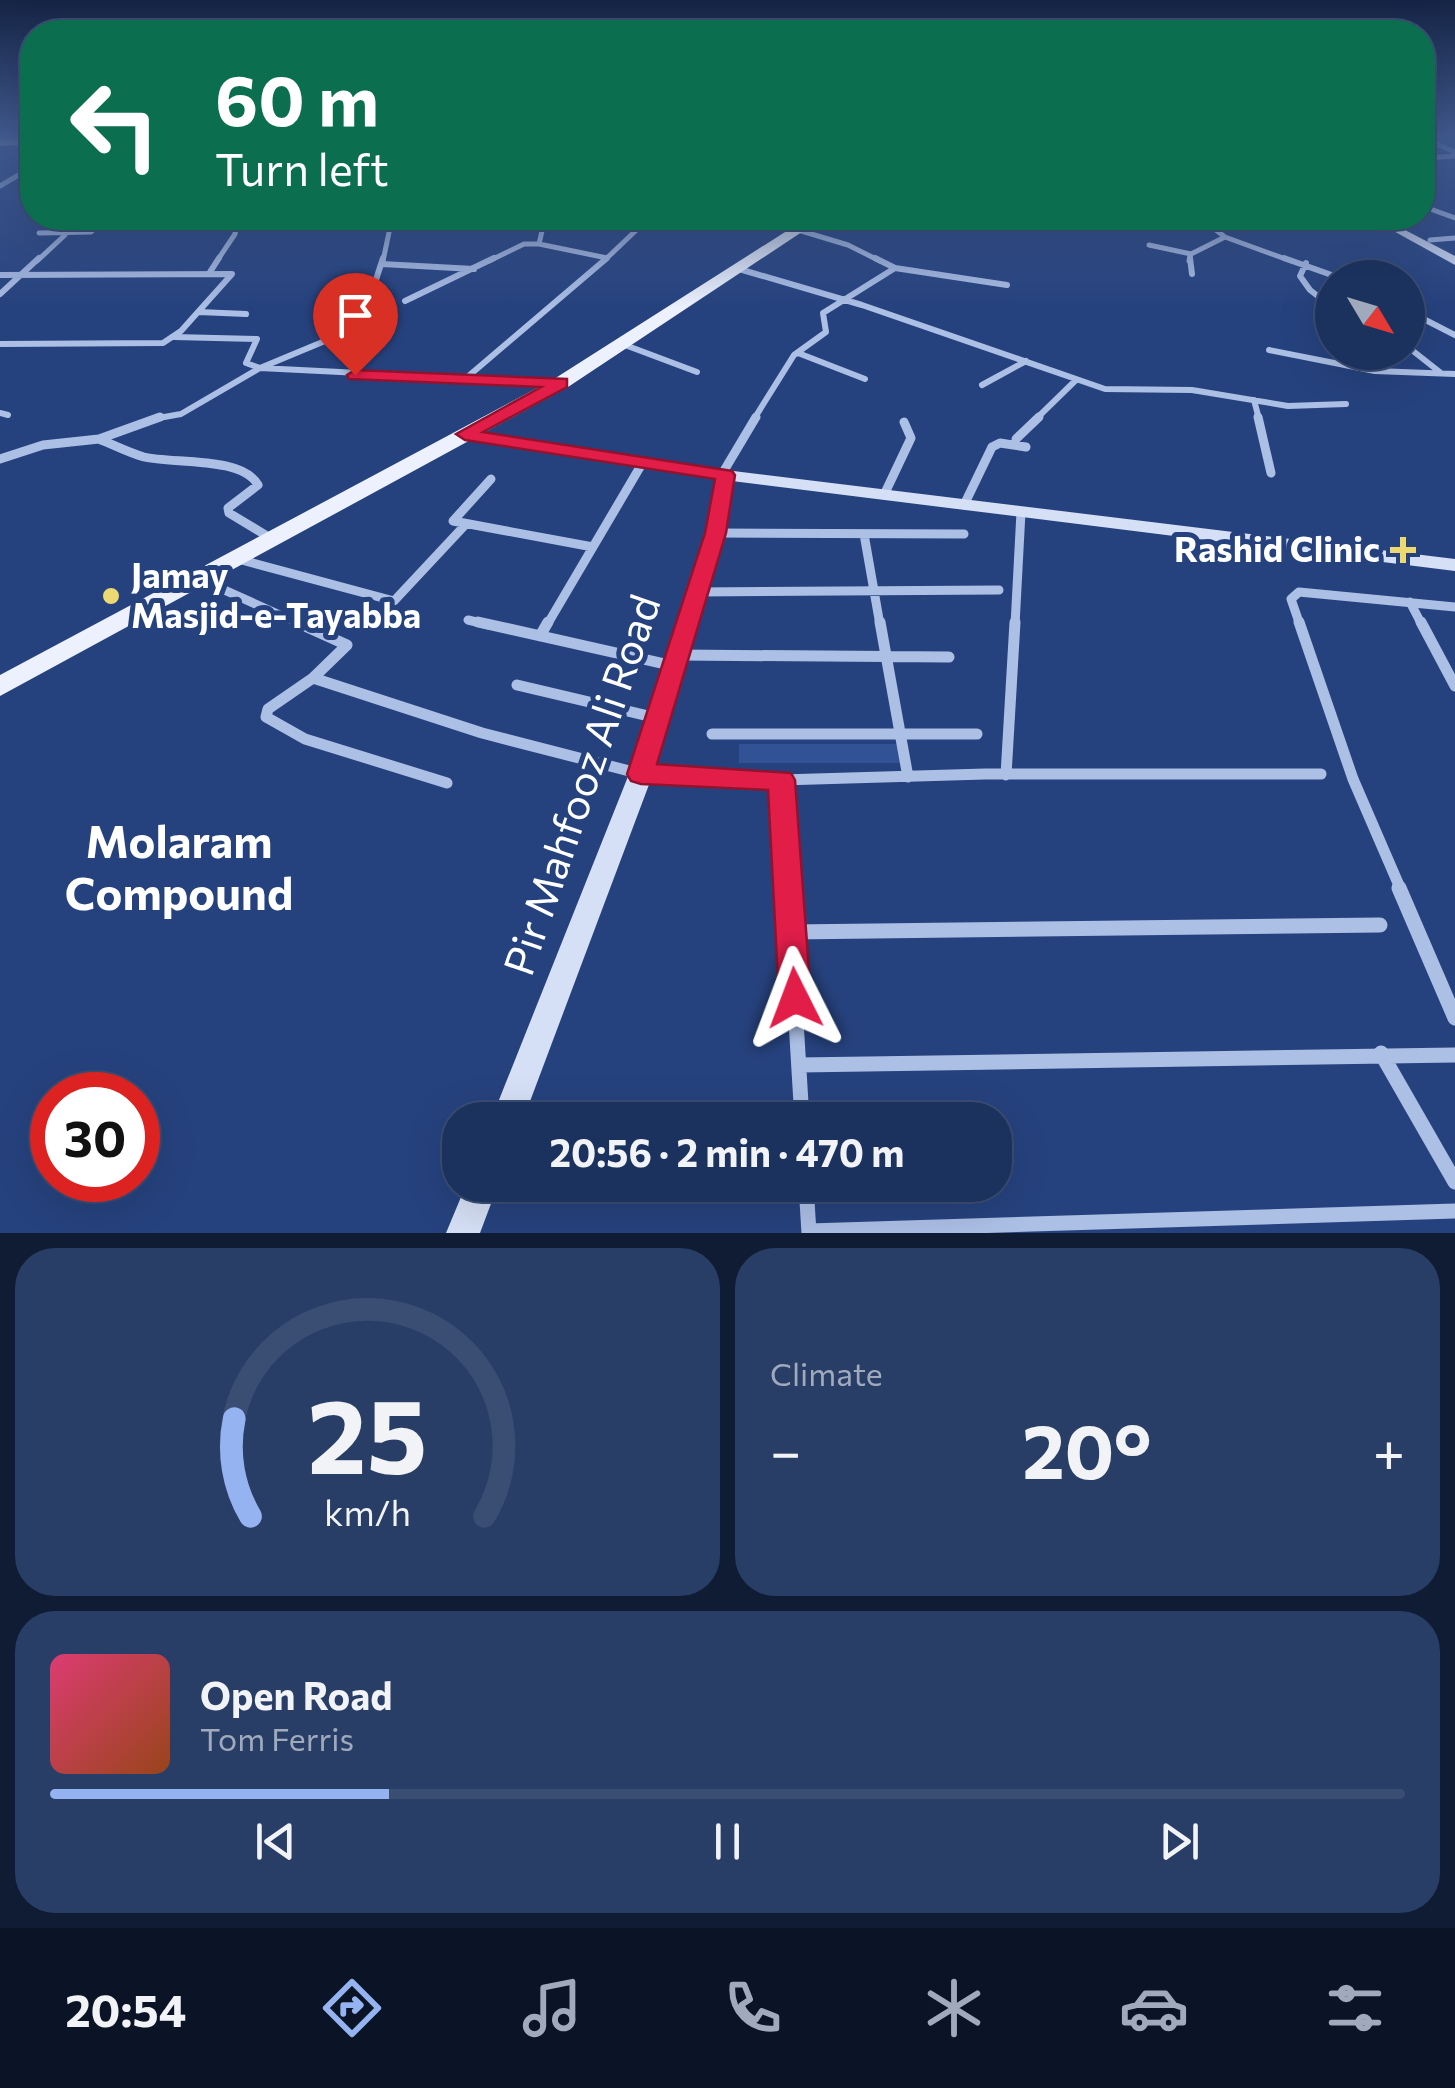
<!DOCTYPE html>
<html lang="en">
<head>
<meta charset="utf-8">
<style>
	:root { --surface:#1c325e; --page:#293e67; --text:#f1f3f6; --muted:#a0aabc; --line:#3a4d73; --accent:#95b2f1 }
	body { margin:0; font-family:Commissioner,sans-serif; background:var(--page); color:var(--text); height:100vh; display:flex; flex-direction:column; font-size:38px; white-space:nowrap }
	* { box-sizing:border-box; margin:0 }
	p { font-size:32px; color:var(--muted) }
	.icon { flex:none; width:55px; height:55px; fill:none; stroke:currentColor; stroke-width:2; stroke-linecap:round; stroke-linejoin:round }
	.map { position:relative; height:1233px; overflow:hidden }
	.panel { display:flex; flex-direction:column; gap:15px; padding:15px; background:#0f1c34; flex:1 }
	.panel>* { flex:none }
	.guide { position:absolute; left:20px; top:20px; width:1415px; height:210px; border-radius:40px; box-shadow:0 10px 40px #0002,0 0 0 2px var(--line); background:#0b6e4f; color:#fff; overflow:hidden }
	.needle { width:65px; rotate:128deg }
	.buttons { position:absolute; left:1315px; top:260px; display:grid; gap:20px }
	.buttons a { display:grid; place-items:center; width:110px; height:110px; border-radius:50%; background:var(--surface); box-shadow:0 10px 40px #0002,0 0 0 2px var(--line); font-size:50px }
	.speed { position:absolute; left:30px; top:1072px; display:flex; gap:20px; font-size:50px; font-weight:700; text-align:center }
	.speed>* { display:grid; place-content:center; width:130px; height:130px; border-radius:50%; background:var(--surface); box-shadow:0 10px 40px #0002,0 0 0 2px var(--line); line-height:1 }
	.speed .limit { border:15px solid #d22; background:#fff; color:#111 }
	.pin { position:absolute; display:grid; place-items:center; width:85px; height:85px; color:#fff; margin:-102px -42px; border-radius:50% 50% 50% 0; rotate:-45deg; box-shadow:0 0 10px #0007 }
	.pin .icon { rotate:45deg }
	.me { position:absolute; width:110px; margin:-55px; rotate:357deg; stroke-linejoin:round; filter:drop-shadow(0 0 8px #0008) }
	.turn { display:flex; align-items:center; gap:35px; height:210px; padding:0 30px; font-size:45px }
	.turn .icon { width:130px; height:130px; stroke-width:2.5 }
	.turn b { display:block; font-size:70px; line-height:85px }
	.big { font-size:75px; font-weight:700; line-height:1.1 }
	.panel .tile { flex:1; display:flex; flex-direction:column; justify-content:center; gap:15px; min-width:0; padding:0 35px; border-radius:40px; background:var(--page) }
	.panel .dial { align-items:center; gap:0 }
	.dial svg { height:260px; overflow:visible; fill:none; stroke:var(--line); stroke-width:7; stroke-linecap:round; text-anchor:middle }
	.dial text { fill:var(--text); stroke:none }
	.song { display:flex; align-items:center; gap:30px }
	.cover { width:120px; height:120px; border-radius:15px; background:linear-gradient(135deg,hsl(340 70% 55%),hsl(20 70% 35%)) }
	.played { height:10px; border-radius:5px; background:linear-gradient(90deg,var(--accent) 25%,var(--line) 25%) }
	.keys { display:flex; justify-content:space-around; direction:ltr }
	.heat { display:flex; justify-content:space-between; align-items:center; font-size:55px; direction:ltr }
	.panel .tiles { flex:1; display:grid; gap:15px; grid-template-columns:1fr 1fr }
	.tile:last-child { grid-column:span 2 }
	.trip { position:absolute; left:442px; top:1102px; width:570px; height:100px; border-radius:40px; background:var(--surface); box-shadow:0 10px 40px #0002,0 0 0 2px var(--line); font-weight:700; line-height:100px; text-align:center }
	.tab-bar { display:flex; height:160px; justify-content:space-around; align-items:center; background:#0b1426; color:var(--muted) }
	.tab-bar .icon { width:70px; height:70px }
	.tab-bar .on { color:var(--accent) }
	.tab-bar b { font-size:45px; color:var(--text) }
	.map>svg:first-child { display:block }
	.green { fill:#315295 }
	.lines { fill:none; stroke-linecap:round; stroke-linejoin:round }
	.street-far4 { stroke:#acbfe5; stroke-width:5 }
	.street-far3 { stroke:#acbfe5; stroke-width:6 }
	.street-far2 { stroke:#acbfe5; stroke-width:9 }
	.street-far1 { stroke:#acbfe5; stroke-width:11 }
	.street { stroke:#acbfe5; stroke-width:15 }
	.secondary { fill:#d5dff5; fill-rule:evenodd }
	.primary { fill:#ecf1fd; fill-rule:evenodd }
	.highway { fill:#fff; fill-rule:evenodd }
	.route { fill:#e11d48; stroke:#92132f; stroke-width:2.5 }
	.poi-dot { fill:#edd971; stroke:#26427e; stroke-width:4 }
	.labels { text-anchor:middle; stroke-width:10; stroke-linejoin:round; paint-order:stroke }
	.poi-label { font-size:35px; font-weight:bold; fill:#fff; stroke:#26427e; text-anchor:end }
	.near-street-label { font-size:42px; fill:#fff; stroke:#26427e }
	.near-neighbourhood-label { font-size:45px; font-weight:bold; fill:#fff; stroke:#26427e }
</style>
</head>
<body>
<div class="map">
<svg width="1455" height="1233" viewBox="0 0 1455 1233">
	<rect width="100%" height="100%" fill="#26427e"/>
	<path class="green" d="M739,744H901L904,763H739Z"/>
	<g class="lines">
		<path class="street-far4" d="M1422,138L1455,152
			M1422,158L1455,156
			M0,186L32,167
			M1422,206L1455,218
			M545,218L539,244L607,258L649,218
			M1208,224L1225,237L1291,261
			M798,230L848,245L880,261
			M39,233L91,232L106,218
			M1430,240L1455,238
			M1149,245L1191,254
			M37,261L65,235
			M217,261L235,234L238,218
			M383,261L392,218
			M489,261L524,244H539
			M604,261L607,258
			M1189,261L1191,254L1225,237"/>
		<path class="street-far3" d="M875,258L895,268
			M1190,258L1192,274
			M1284,258L1340,278
			M1306,263L1300,276L1310,290L1332,307
			M382,264L474,269
			M739,269L862,305L1105,389L1192,390L1288,406L1346,404
			M210,272L219,258
			M0,275L232,274L181,331L163,343L0,344
			M0,294L39,258
			M405,301L494,258
			M1408,311L1455,335
			M199,312L246,314
			M174,337L257,339L246,363L260,368L561,383
			M625,345L697,372
			M1408,347L1441,373
			M1269,350L1375,371L1455,374
			M798,353L865,379
			M465,379L607,258
			M982,385L1026,361
			M1254,400L1259,419
			M0,413L8,415
			M153,419L181,414L260,368L361,326L383,258
			M754,419L794,355L826,332L823,313L895,268L1007,285
			M1036,419L1076,380"/>
		<path class="street-far2" d="M1258,417L1271,473
			M99,439C114,445 129,453 144,457C173,464 242,456 258,485L228,508L229,513L272,539
			M1016,439L1039,417
			M0,459L43,445L99,439L160,417
			M722,474L756,417
			M491,479L453,521L593,547
			M884,495L911,438L904,422
			M964,505L992,447L1000,443L1026,447
			M715,533L964,534
			M864,534L880,625
			M238,559L394,601L466,524
			M200,579L302,625
			M697,592L999,590
			M1410,602L1422,625
			M468,620L489,625
			M547,625L643,462
			M1015,625L1021,512
			M1300,625L1291,599L1299,592L1455,607"/>
		<path class="street-far1" d="M296,622L347,645L313,678L268,709L266,717L305,739L447,783
			M478,622L674,666
			M880,622L908,777
			M1299,622L1353,779L1401,890
			M1421,622L1455,686
			M540,636L548,622
			M678,655L949,657
			M313,678L482,733L641,774L781,780L985,774H1321
			M517,685L657,718
			M712,734H977
			M1006,775L1015,622
			M781,780L788,890"/>
		<path class="street" d="M788,888L802,1120
			M1399,888L1455,1018
			M791,932L1380,925
			M1381,1053L1455,1182
			M799,1065L1455,1055
			M806,1185L809,1233
			M809,1231L1455,1211"/>
		<path class="secondary" d="M1370,218H1382L1455,256V265Z
			M465,430L725,470L1455,559V571L732,481L724,533L653,774L523,1120H491L629,774L706,533L716,479L459,438V432Z
			M466,1185H498L480,1233H446Z"/>
		<path class="primary" d="M807,218H823L568,387L0,696V675L554,379Z"/>
		<path class="highway" d="M32,137V144L0,146V138Z"/>
	</g>
	<linearGradient id="sky" x2="0" y2="1"><stop stop-color="#152445"/><stop offset="0.44" stop-color="#415a8f"/><stop offset="1" stop-color="#415a8f" stop-opacity="0"/></linearGradient>
	<rect width="1455" height="309" fill="url(#sky)"/>
	<path class="route" d="M355,370L567,379V387L483,432L732,471L735,475L726,533L657,764L791,773L795,780L811,998L806,1009L795,1013L783,1009L779,998L768,790L641,784L631,781L627,774L705,533L715,479L465,440L456,434L541,387L349,379L347,375Z"/>
	<g class="poi-dot">
		<path d="M1398 535h10v10h10v10h-10v10h-10v-10h-10v-10h10z"/>
		<circle cx="111" cy="596" r="10"/>
	</g>
	<g class="labels">
		<g class="poi-label">
			<text x="1380" y="562">Rashid Clinic</text>
			<text x="131" y="588" text-anchor="start">Jamay<tspan x="131" dy="40">Masjid-e-Tayabba</tspan></text>
		</g>
		<g class="near-street-label">
			<text transform="translate(582 785) rotate(-71)" y="15">Pir Mahfooz Ali Road</text>
		</g>
		<g class="near-neighbourhood-label">
			<text x="179" y="858">Molaram<tspan x="179" dy="52">Compound</tspan></text>
		</g>
	</g>
</svg>
<div class="buttons">
<a><svg class="needle" viewBox="-14 -14 28 28"><path d="M0-13l5 13h-10z" fill="#e53935"/><path d="M0 13l5-13h-10z" fill="#a0aabc"/></svg></a>
</div>
<div class="speed"><div class="limit">30</div></div>
<div class="pin" style="left:355px;top:375px;background:#d93025"><svg class="icon" aria-label="arrive" viewBox="0 0 24 24"><path d="M6 21V4h12l-3 4 3 4H6"/></svg></div>
<svg class="me" style="left:795px;top:998px" viewBox="-20 -20 40 40"><path d="M0-17L14 15 0 8-14 15z" fill="#e11d48" stroke="#fff" stroke-width="4"/></svg>
<div class="trip">20:56 · 2 min · 470 m</div>
<div class="guide">
<div class="turn"><svg class="icon" aria-label="left" viewBox="0 0 24 24"><path d="M17 20v-9H6M10 6l-5 5 5 5"/></svg><div><b>60 m</b>Turn left</div></div>
</div>
</div>
<section class="panel">
<div class="tiles">
<div class="tile dial"><svg viewBox="0 0 100 80">
<path d="M14 69A42 42 0 1 1 86 69"/>
<path d="M14 69A42 42 0 0 1 9 39" stroke="#95b2f1"/>
<text x="50" y="56" font-size="32" font-weight="700">25</text>
<text x="50" y="72" font-size="11">km/h</text>
</svg></div>
<div class="tile"><p>Climate</p>
<div class="heat"><a>−</a><b class="big">20°</b><a>+</a></div>
</div>
<div class="tile">
<div class="song"><i class="cover"></i><div><b>Open Road</b><p>Tom Ferris</p></div></div>
<div class="played"></div>
<div class="keys"><svg class="icon" aria-label="previous" viewBox="0 0 24 24"><path d="M18 5L8 12l10 7zM5 5v14"/></svg><svg class="icon" aria-label="pause" viewBox="0 0 24 24"><path d="M8 5v14M16 5v14"/></svg><svg class="icon" aria-label="next" viewBox="0 0 24 24"><path d="M6 5l10 7-10 7zM19 5v14"/></svg></div>
</div>
</div>
</section>
<nav class="tab-bar">
<b>20:54</b>
<svg class="icon on" aria-label="directions" viewBox="0 0 24 24"><path d="M12 3l9 9-9 9-9-9zM9 14v-3h6M13 9l2 2-2 2"/></svg>
<svg class="icon" aria-label="music" viewBox="0 0 24 24"><path d="M9 18V5l10-2v13"/><circle cx="6" cy="18" r="3"/><circle cx="16" cy="16" r="3"/></svg>
<svg class="icon" aria-label="phone" viewBox="0 0 24 24"><path d="M5 4h4l2 5-3 2q2 4 5 5l2-3 5 2v4C11 20 4 13 5 4z"/></svg>
<svg class="icon" aria-label="climate" viewBox="0 0 24 24"><path d="M12 3v18M4 7l16 10M4 17L20 7"/></svg>
<svg class="icon" aria-label="car" viewBox="0 0 24 24"><path d="M5 17H2v-5l4-1 3-4h7l3 4 3 1v5h-3M9 17h6M6 11h13"/><circle cx="7" cy="17" r="2"/><circle cx="17" cy="17" r="2"/></svg>
<svg class="icon" aria-label="filters" viewBox="0 0 24 24"><path d="M4 7h16M4 17h16"/><circle cx="9" cy="7" r="2"/><circle cx="15" cy="17" r="2"/></svg>
</nav>
</body>
</html>
